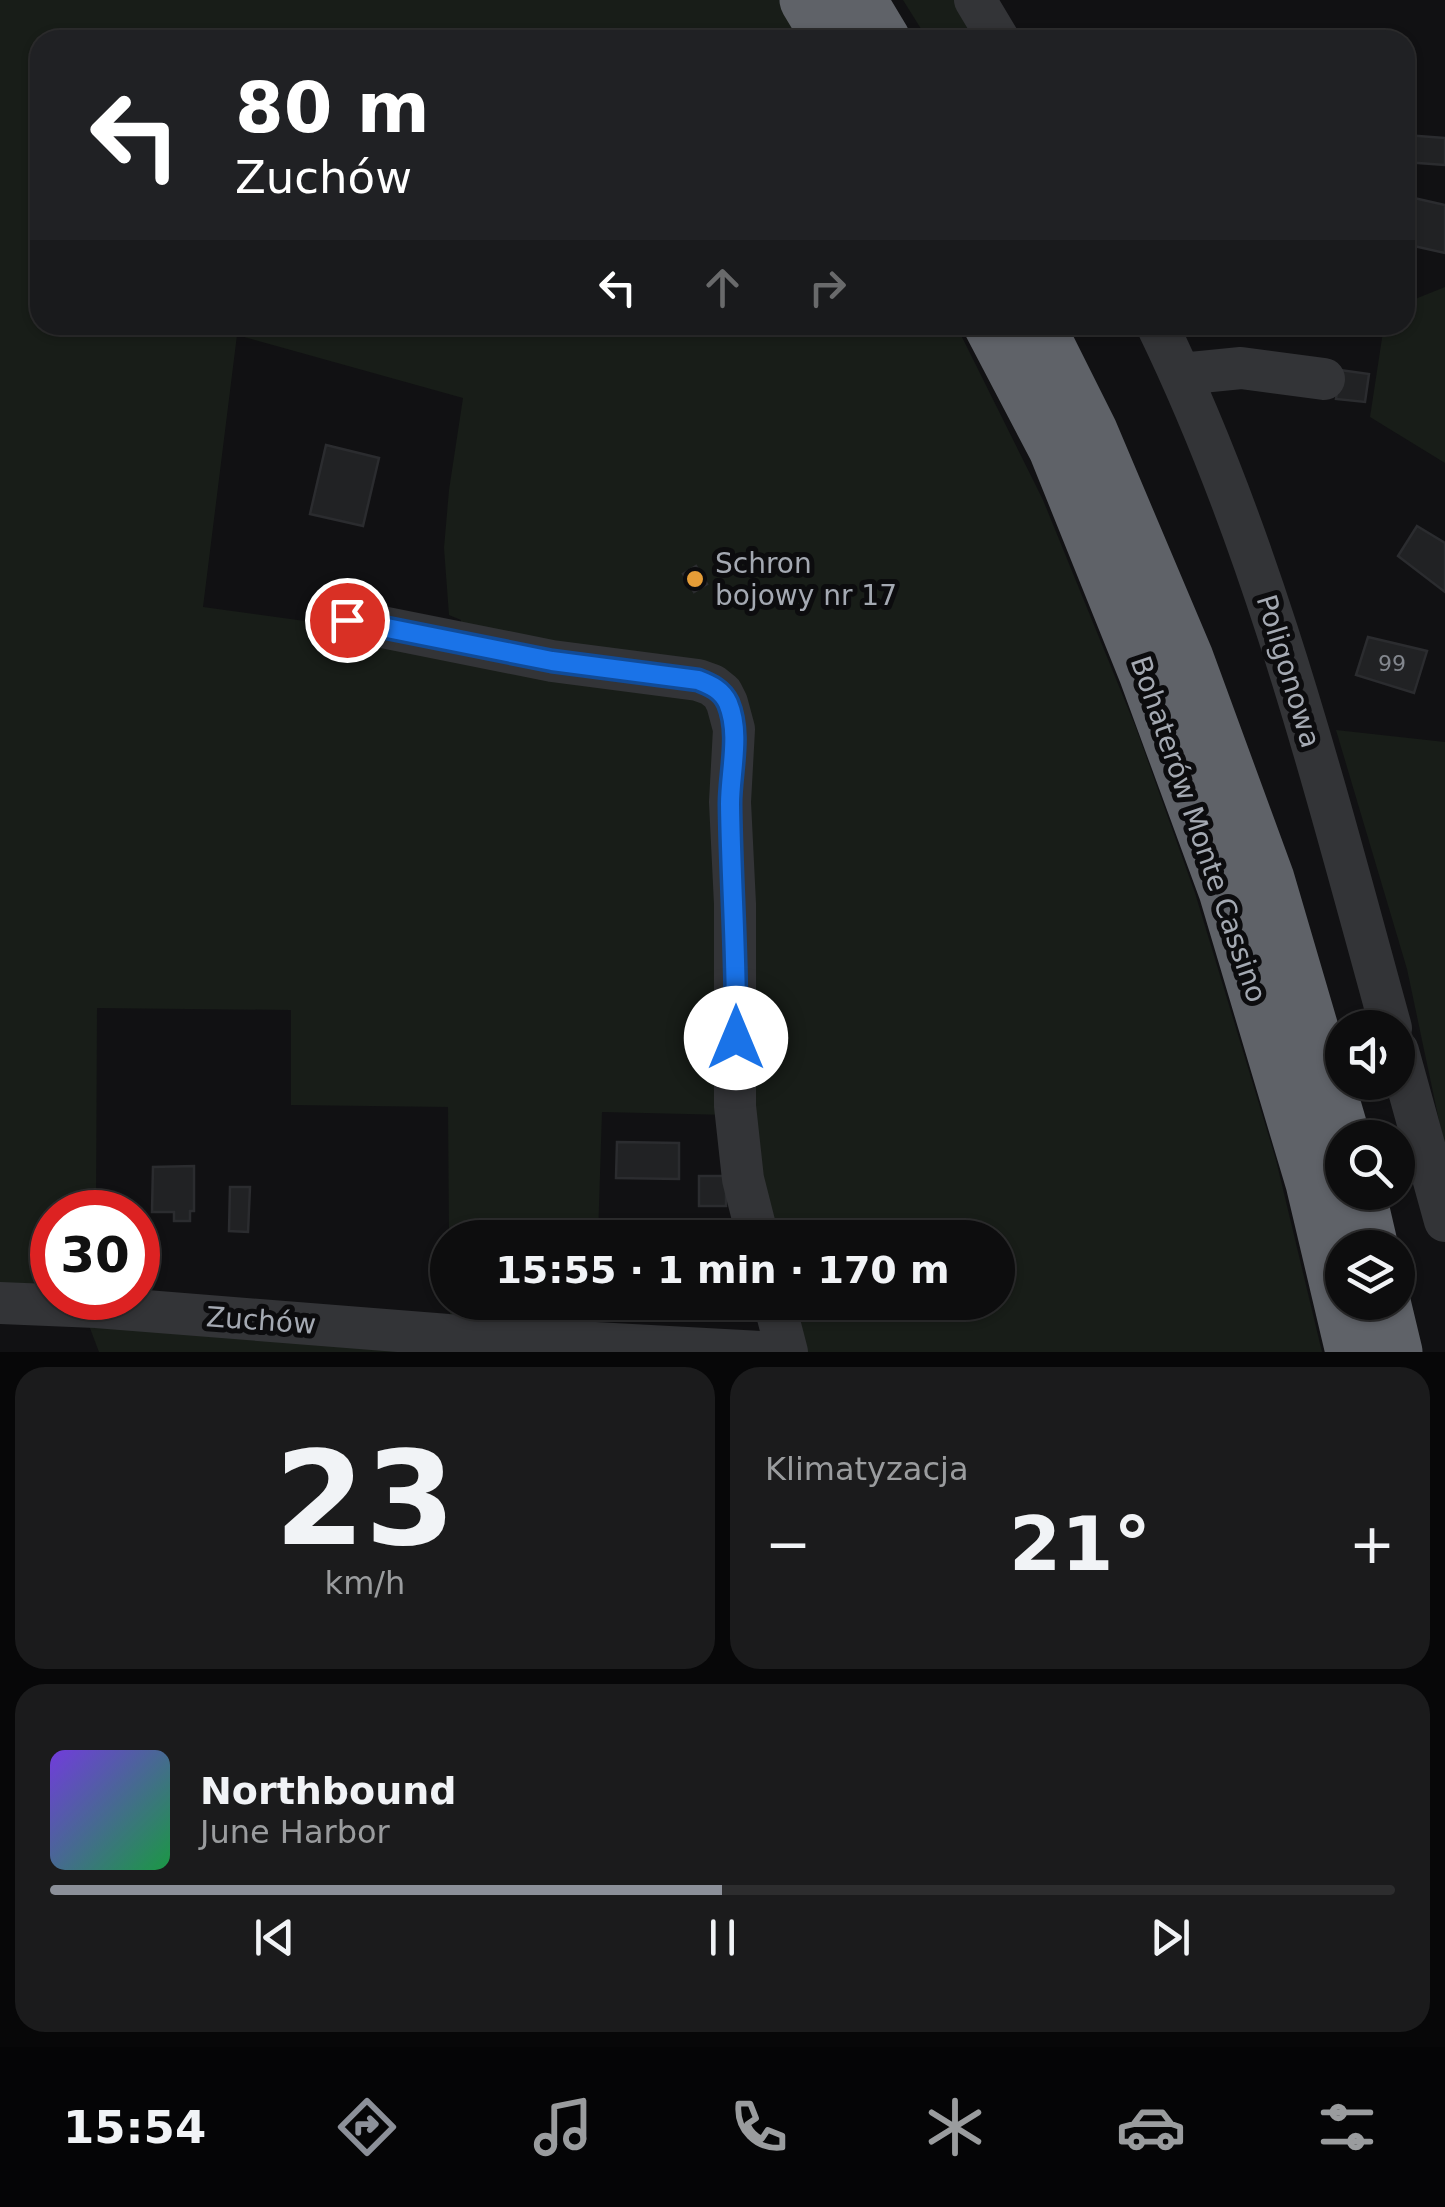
<!DOCTYPE html>
<html lang="pl">
<head>
<meta charset="utf-8">
<style>
	:root { --surface:#0d0d0e; --page:#1b1b1c; --text:#f1f3f6; --muted:#9a9c9e; --line:#2d2d2e; --accent:#8c9099 }
	body { margin:0; font-family:"DejaVu Sans",sans-serif; background:var(--page); color:var(--text); height:100vh; display:flex; flex-direction:column; font-size:38px; white-space:nowrap }
	* { box-sizing:border-box; margin:0 }
	p { font-size:32px; color:var(--muted) }
	.icon { flex:none; width:55px; height:55px; fill:none; stroke:currentColor; stroke-width:2; stroke-linecap:round; stroke-linejoin:round }
	.map { position:relative; height:1352px; overflow:hidden }
	.sheet { display:flex; flex-direction:column; gap:15px; padding:15px; background:#070708; flex:1 }
	.sheet>* { flex:none }
	.top-card { position:absolute; left:30px; top:30px; width:1385px; height:305px; border-radius:30px; box-shadow:0 2px 8px #0004,0 0 0 2px var(--line); background:#202124; color:#fff; overflow:hidden }
	.fabs { position:absolute; left:1325px; top:1010px; display:grid; gap:20px }
	.fabs a { display:grid; place-items:center; width:90px; height:90px; border-radius:50%; background:var(--surface); box-shadow:0 2px 8px #0004,0 0 0 2px var(--line); font-size:50px }
	.speed { position:absolute; left:30px; top:1190px; display:flex; gap:20px; font-size:50px; font-weight:700; text-align:center }
	.speed>* { display:grid; place-content:center; width:130px; height:130px; border-radius:50%; background:var(--surface); box-shadow:0 2px 8px #0004,0 0 0 2px var(--line); line-height:1 }
	.speed .limit { border:15px solid #d22; background:#fff; color:#111 }
	.pin { position:absolute; display:grid; place-items:center; width:85px; height:85px; color:#fff; margin:-42px; border:5px solid #fff; border-radius:50%; box-shadow:0 2px 10px #0007 }
	.me { position:absolute; width:110px; margin:-55px; rotate:0deg; stroke-linejoin:round; filter:drop-shadow(0 0 8px #0008) }
	.turn { display:flex; align-items:center; gap:35px; height:210px; padding:0 40px; font-size:45px }
	.turn .icon { width:130px; height:130px; stroke-width:2.5 }
	.turn b { display:block; font-size:70px; line-height:85px }
	.lanes { display:flex; align-items:center; height:95px; padding:0 40px; background:#0003; justify-content:center; gap:50px; direction:ltr }
	.lanes .off { opacity:.35 }
	.big { font-size:75px; font-weight:700; line-height:1.1 }
	.sheet .widget { flex:1; display:flex; flex-direction:column; justify-content:center; gap:15px; min-width:0; padding:0 35px; border-radius:30px; background:var(--page) }
	.sheet .dial { align-items:center; gap:0 }
	.dial b { font-size:130px; line-height:1 }
	.song { display:flex; align-items:center; gap:30px }
	.cover { width:120px; height:120px; border-radius:15px; background:linear-gradient(135deg,hsl(260 70% 55%),hsl(140 70% 35%)) }
	.played { height:10px; border-radius:5px; background:linear-gradient(90deg,var(--accent) 50%,var(--line) 50%) }
	.keys { display:flex; justify-content:space-around; direction:ltr }
	.heat { display:flex; justify-content:space-between; align-items:center; font-size:55px; direction:ltr }
	.sheet .tiles { flex:1; display:grid; gap:15px; grid-template-columns:1fr 1fr }
	.widget:last-child { grid-column:span 2 }
	.trip { position:absolute; left:430px; top:1220px; width:585px; height:100px; border-radius:50px; background:var(--surface); box-shadow:0 2px 8px #0004,0 0 0 2px var(--line); font-weight:700; line-height:100px; text-align:center }
	.tab-bar { display:flex; height:160px; justify-content:space-around; align-items:center; background:#050506; color:var(--muted) }
	.tab-bar .icon { width:70px; height:70px }
	.tab-bar .current { color:var(--accent) }
	.tab-bar b { font-size:45px; color:var(--text) }
	.map>svg:first-child { display:block }
	.green { fill:#181d18 }
	.building { fill:#212224; stroke:#2b2c2f; stroke-width:2.5 }
	.lines { fill:none; stroke-linecap:round; stroke-linejoin:round }
	.minor { stroke:#333437; stroke-width:42 }
	.highway { stroke:#5f6268; stroke-width:55 }
	.route-casing { stroke:#114b97; stroke-width:25 }
	.route { stroke:#1a73e8; stroke-width:18 }
	.poi-dot { fill:#e59d37; stroke:#0c0c0e; stroke-width:4 }
	.labels { text-anchor:middle; stroke-width:10; stroke-linejoin:round; paint-order:stroke }
	.number-label { font-size:22px; fill:#83878e }
	.poi-label { font-size:28px; fill:#a4a9b2; stroke:#0c0c0e; text-anchor:start }
	.street-label { font-size:28px; fill:#a4a9b2; stroke:#0c0c0e }
</style>
</head>
<body>
<div class="map">
<svg width="1445" height="1352" viewBox="0 0 1445 1352">
	<rect width="100%" height="100%" fill="#111113"/>
	<path class="green" d="M0,0H780L804,40H40V325H956L1043,500L1136,728L1195,893L1276,1160L1322,1352H797L784,1303L998,1302V1238L765,1237L749,1179L742,1120L743,1007L739,871L735,802L738,722L729,694L720,684L704,675L624,667L554,656L459,635L461,620L449,615L444,548L449,490L463,398L237,335L203,607L305,621L622,678L684,683L701,687L713,695L722,708L725,723L723,803L730,957L729,1115L602,1112L598,1237H449L448,1107L291,1105V1010L97,1008L96,1212H52V1298H96V1300L0,1296Z
		M903,0H964L987,40H928Z
		M1445,287V463L1370,417L1384,325H1405V303Z
		M1336,730L1445,742V1149L1407,969Z
		M450,1303H597L596,1333L450,1326Z
		M85,1315L657,1352H99Z"/>
	<path class="building" d="M1405,135L1445,138V165L1405,162Z
		M1414,198L1445,205V253L1405,244Z
		M1340,370L1369,374L1365,402L1336,399Z
		M326,445L379,458L363,526L310,514Z
		M1417,526L1445,543V592L1398,556Z
		M696,566L707,584L694,592L683,574Z
		M1368,637L1427,651L1414,693L1356,675Z
		M617,1142L679,1143V1179L616,1178Z
		M194,1166V1211H190V1221H174V1212H152L153,1167Z
		M699,1176H726V1206H699Z
		M230,1187H250L248,1232L229,1231Z"/>
	<g class="lines">
		<path class="minor" d="M975,0L999,40
			M1157,325C1265,548 1325,789 1391,1028
			M1181,374L1241,368L1324,379
			M347,620L552,661L698,680L712,685L722,693L727,703L734,729L730,802L735,904V1106L743,1179L758,1238
			M1398,1051L1445,1221
			M774,1302L787,1352
			M0,1303L96,1307L448,1335L761,1352"/>
		<path class="highway" d="M807,0L831,40
			M859,0L883,40
			M991,325L1056,449L1146,673L1226,891L1313,1183L1353,1352
			M1037,325L1090,431L1186,658L1267,879L1343,1138
			M1358,1192L1371,1248
			M1383,1302L1395,1352"/>
	</g>
	<g class="lines">
		<defs>
			<path id="route" d="M347,620L552,661L698,680C711,685 722,690 728,703C741,734 730,772 730,804C731,882 737,960 736,1038"/>
		</defs>
		<use href="#route" class="route-casing"/>
		<use href="#route" class="route"/>
	</g>
	<circle class="poi-dot" cx="695" cy="579" r="10"/>
	<g class="labels">
		<g class="number-label">
			<text x="1392" y="671">99</text>
		</g>
		<g class="poi-label">
			<text x="715" y="573">Schron<tspan x="715" dy="32">bojowy nr 17</tspan></text>
		</g>
		<g class="street-label">
			<text transform="translate(1289 671) rotate(73)" y="10">Poligonowa</text>
			<text transform="translate(1199 829) rotate(71)" y="10">Bohaterów Monte Cassino</text>
			<text transform="translate(261 1320) rotate(4)" y="10">Zuchów</text>
		</g>
	</g>
</svg>
<div class="fabs">
<a><svg class="icon" aria-label="sound" viewBox="0 0 24 24"><path d="M4 9h4l5-4v14l-5-4H4zM17 9q2 3 0 6"/></svg></a>
<a><svg class="icon" aria-label="search" viewBox="0 0 24 24"><circle cx="10" cy="10" r="6"/><path d="M15 15l6 6"/></svg></a>
<a><svg class="icon" aria-label="layers" viewBox="0 0 24 24"><path d="M12 4l9 5-9 5-9-5zM3 14l9 5 9-5"/></svg></a>
</div>
<div class="speed"><div class="limit">30</div></div>
<div class="pin" style="left:347px;top:620px;background:#d93025"><svg class="icon" aria-label="arrive" viewBox="0 0 24 24"><path d="M6 21V4h12l-3 4 3 4H6"/></svg></div>
<svg class="me" style="left:736px;top:1038px" viewBox="-20 -20 40 40"><circle r="19" fill="#fff"/><path d="M0-13L10 11 0 6-10 11z" fill="#1a73e8"/></svg>
<div class="trip">15:55 · 1 min · 170 m</div>
<div class="top-card">
<div class="turn"><svg class="icon" aria-label="left" viewBox="0 0 24 24"><path d="M17 20v-9H6M10 6l-5 5 5 5"/></svg><div><b>80 m</b>Zuchów</div></div>
<div class="lanes"><svg class="icon" aria-label="left" viewBox="0 0 24 24"><path d="M17 20v-9H6M10 6l-5 5 5 5"/></svg><svg class="icon off" aria-label="ahead" viewBox="0 0 24 24"><path d="M12 20V5M6 11l6-6 6 6"/></svg><svg class="icon off" aria-label="right" viewBox="0 0 24 24"><path d="M7 20v-9h11M14 6l5 5-5 5"/></svg></div>
</div>
</div>
<section class="sheet">
<div class="tiles">
<div class="widget dial"><b>23</b><p>km/h</p></div>
<div class="widget"><p>Klimatyzacja</p>
<div class="heat"><a>−</a><b class="big">21°</b><a>+</a></div>
</div>
<div class="widget">
<div class="song"><i class="cover"></i><div><b>Northbound</b><p>June Harbor</p></div></div>
<div class="played"></div>
<div class="keys"><svg class="icon" aria-label="previous" viewBox="0 0 24 24"><path d="M18 5L8 12l10 7zM5 5v14"/></svg><svg class="icon" aria-label="pause" viewBox="0 0 24 24"><path d="M8 5v14M16 5v14"/></svg><svg class="icon" aria-label="next" viewBox="0 0 24 24"><path d="M6 5l10 7-10 7zM19 5v14"/></svg></div>
</div>
</div>
</section>
<nav class="tab-bar">
<b>15:54</b>
<svg class="icon current" aria-label="directions" viewBox="0 0 24 24"><path d="M12 3l9 9-9 9-9-9zM9 14v-3h6M13 9l2 2-2 2"/></svg>
<svg class="icon" aria-label="music" viewBox="0 0 24 24"><path d="M9 18V5l10-2v13"/><circle cx="6" cy="18" r="3"/><circle cx="16" cy="16" r="3"/></svg>
<svg class="icon" aria-label="phone" viewBox="0 0 24 24"><path d="M5 4h4l2 5-3 2q2 4 5 5l2-3 5 2v4C11 20 4 13 5 4z"/></svg>
<svg class="icon" aria-label="climate" viewBox="0 0 24 24"><path d="M12 3v18M4 7l16 10M4 17L20 7"/></svg>
<svg class="icon" aria-label="car" viewBox="0 0 24 24"><path d="M5 17H2v-5l4-1 3-4h7l3 4 3 1v5h-3M9 17h6M6 11h13"/><circle cx="7" cy="17" r="2"/><circle cx="17" cy="17" r="2"/></svg>
<svg class="icon" aria-label="filters" viewBox="0 0 24 24"><path d="M4 7h16M4 17h16"/><circle cx="9" cy="7" r="2"/><circle cx="15" cy="17" r="2"/></svg>
</nav>
</body>
</html>
